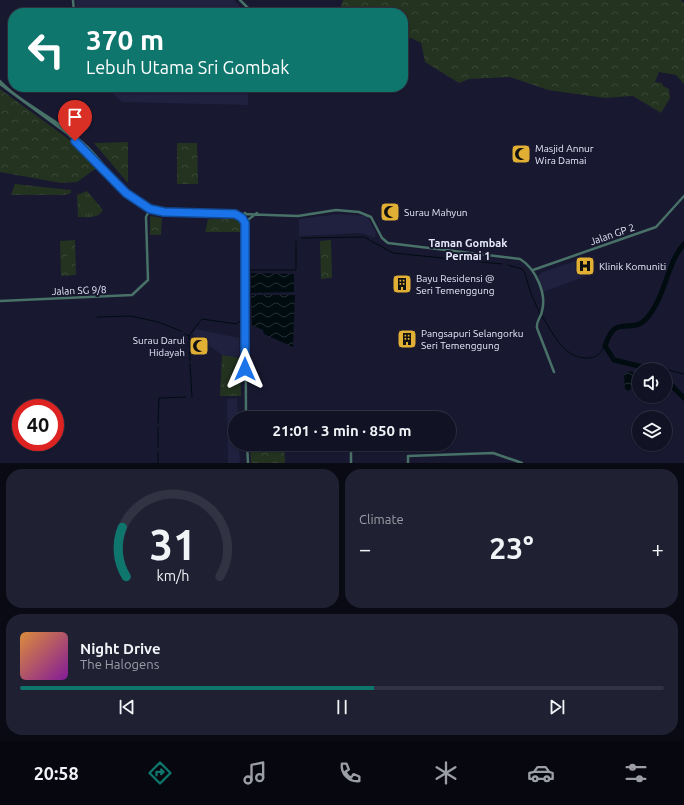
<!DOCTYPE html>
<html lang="en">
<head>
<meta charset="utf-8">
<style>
	:root { --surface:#121225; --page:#1f2032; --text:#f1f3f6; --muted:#9c9ea7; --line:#313242; --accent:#0f766e }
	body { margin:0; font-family:Ubuntu,sans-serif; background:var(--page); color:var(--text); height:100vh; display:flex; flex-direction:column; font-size:15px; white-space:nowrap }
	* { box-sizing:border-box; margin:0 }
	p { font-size:13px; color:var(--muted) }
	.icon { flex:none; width:22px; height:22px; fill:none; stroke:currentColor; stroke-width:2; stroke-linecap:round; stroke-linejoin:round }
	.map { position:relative; height:463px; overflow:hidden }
	.side { display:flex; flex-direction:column; gap:6px; padding:6px; background:#0a0a14; flex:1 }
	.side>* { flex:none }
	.banner { position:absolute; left:8px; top:8px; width:400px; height:84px; border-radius:16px; box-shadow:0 1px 3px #0004,0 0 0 1px var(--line); background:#0f766e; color:#fff; overflow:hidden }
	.tools { position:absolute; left:632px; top:363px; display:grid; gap:8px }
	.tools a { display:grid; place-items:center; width:40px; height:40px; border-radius:50%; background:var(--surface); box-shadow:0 1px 3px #0004,0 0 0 1px var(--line); font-size:20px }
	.speed { position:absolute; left:12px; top:399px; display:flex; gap:8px; font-size:20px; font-weight:700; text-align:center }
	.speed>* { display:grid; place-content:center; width:52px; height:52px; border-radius:50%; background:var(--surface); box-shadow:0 1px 3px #0004,0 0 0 1px var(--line); line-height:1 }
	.speed .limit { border:6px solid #d22; background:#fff; color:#111 }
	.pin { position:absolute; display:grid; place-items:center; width:34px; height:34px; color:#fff; margin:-41px -17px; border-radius:50% 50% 50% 0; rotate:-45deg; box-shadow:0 0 4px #0007 }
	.pin .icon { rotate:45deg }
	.me { position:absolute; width:44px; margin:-22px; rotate:0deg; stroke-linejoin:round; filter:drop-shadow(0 0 3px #0008) }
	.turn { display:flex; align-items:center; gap:14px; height:84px; padding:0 12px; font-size:18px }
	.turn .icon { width:52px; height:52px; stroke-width:2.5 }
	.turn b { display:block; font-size:28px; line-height:34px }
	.big { font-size:30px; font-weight:700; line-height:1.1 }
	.side .widget { flex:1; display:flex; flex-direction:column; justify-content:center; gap:6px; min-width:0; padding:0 14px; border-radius:16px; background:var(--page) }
	.side .dial { align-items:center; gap:0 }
	.dial svg { height:104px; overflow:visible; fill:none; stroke:var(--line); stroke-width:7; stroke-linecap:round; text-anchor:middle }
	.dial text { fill:var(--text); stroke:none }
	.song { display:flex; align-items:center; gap:12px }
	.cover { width:48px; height:48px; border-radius:6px; background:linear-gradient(135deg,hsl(30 70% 55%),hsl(290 70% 35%)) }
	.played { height:4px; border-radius:2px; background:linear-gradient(90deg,var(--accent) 55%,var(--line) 55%) }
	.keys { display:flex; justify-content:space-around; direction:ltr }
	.heat { display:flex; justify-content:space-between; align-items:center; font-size:22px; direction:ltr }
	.side .tiles { flex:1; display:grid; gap:6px; grid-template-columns:1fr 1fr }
	.widget:last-child { grid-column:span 2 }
	.trip { position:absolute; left:228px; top:411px; width:228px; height:40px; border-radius:20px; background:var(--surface); box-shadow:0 1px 3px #0004,0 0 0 1px var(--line); font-weight:700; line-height:40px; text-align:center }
	.dock { display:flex; height:64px; justify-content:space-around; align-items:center; background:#07070f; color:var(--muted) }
	.dock .icon { width:28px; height:28px }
	.dock .current { color:var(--accent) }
	.dock b { font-size:18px; color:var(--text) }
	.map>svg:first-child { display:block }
	.built { fill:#20203f }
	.grass { fill:url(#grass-tufts) }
	.forest { fill:url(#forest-crowns) }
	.pitch { fill:#243320 }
	.water { fill:url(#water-waves) }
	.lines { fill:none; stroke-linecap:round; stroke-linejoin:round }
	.stream { stroke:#000c10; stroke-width:1 }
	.river { stroke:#000c10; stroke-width:5 }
	.tertiary { stroke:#487167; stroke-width:2.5 }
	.route-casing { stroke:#114b97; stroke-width:10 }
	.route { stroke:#1a73e8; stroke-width:7 }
	.labels { text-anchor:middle; stroke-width:4; stroke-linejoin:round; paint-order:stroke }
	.poi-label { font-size:10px; fill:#e7e9fa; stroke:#181831; text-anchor:start }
	.street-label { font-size:10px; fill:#e7e9fa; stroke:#181831 }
	.neighbourhood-label { font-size:11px; font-weight:bold; fill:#e7e9fa; stroke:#181831 }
</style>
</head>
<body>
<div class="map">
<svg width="684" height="463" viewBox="0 0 684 463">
	<defs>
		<pattern id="grass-tufts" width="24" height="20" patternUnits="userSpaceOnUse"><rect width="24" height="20" fill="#243320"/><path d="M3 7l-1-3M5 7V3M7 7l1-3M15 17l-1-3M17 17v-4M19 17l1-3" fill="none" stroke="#394736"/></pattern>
		<pattern id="forest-crowns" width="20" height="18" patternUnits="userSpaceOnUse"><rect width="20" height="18" fill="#243320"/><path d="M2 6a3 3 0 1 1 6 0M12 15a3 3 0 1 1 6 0" fill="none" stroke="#394736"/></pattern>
		<pattern id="water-waves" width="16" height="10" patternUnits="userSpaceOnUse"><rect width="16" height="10" fill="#000c10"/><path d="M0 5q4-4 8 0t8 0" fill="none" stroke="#252f34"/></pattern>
	</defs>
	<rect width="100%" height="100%" fill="#181831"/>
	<path class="built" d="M76,0H234L246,13H76Z
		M105,87H248V105L122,102Z
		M339,214L367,216L376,233L375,238L362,233L299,236V219Z
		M584,258L590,260L595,273L543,292L538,276L543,272Z
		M196,329L239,338L240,358L222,355L193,334Z
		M237,398L238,418H235V444H239L240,463H228L227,399Z"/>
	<path class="grass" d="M15,184L71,190V193L65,195H11Z
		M87,191L103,210C99,219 86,217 78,217L77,195Z
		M222,355L240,358L241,396H220Z"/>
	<path class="forest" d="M343,0H681L684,3V84L676,75L659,72L655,82L662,83L663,86L669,89L670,98L661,113L633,96L605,98L548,90L510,77L469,79L459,83L425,62L421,43L411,38L403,40V13H339Z
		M0,89L74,143L98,167L77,182L61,183L0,172Z
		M128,142V183L94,143Z
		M177,143H197L198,184H177Z
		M150,216L162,218L161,235H150Z
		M210,219H240V232H205L208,220Z
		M75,240L76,275L61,276L60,241Z
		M331,240L332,278L321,279L320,241Z
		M250,444H284L285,463H251Z"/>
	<path class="pitch" d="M67,251H73L74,261H67Z"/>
	<path class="water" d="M251,273L294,274V292L251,293Z
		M251,295H295L293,347L264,334L263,330L252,325Z
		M630,371L639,375V379L629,391L625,389L624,374Z"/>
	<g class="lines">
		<path class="stream" d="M302,238L364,237L393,253L502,264
			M508,265L522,269L525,273L530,291L540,314
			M242,270V300
			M248,270H296V241
			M542,316C553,333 563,357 585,358C597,358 599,355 605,346
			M97,317L131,316L158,322L181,331
			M185,334L189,336
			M190,361L189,336L200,321L202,319L236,324L242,320V306
			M190,364L192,397
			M653,369L661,368L684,374
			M158,423L159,398L186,397
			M158,447V427
			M158,463V452"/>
		<path class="river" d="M655,370L614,360L605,346C607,340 610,331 616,328C624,324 637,329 645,320C666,298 666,264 684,244
			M665,379L684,398"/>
		<path class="tertiary" d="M73,0L74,13
			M240,0L249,9L245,13
			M0,81C24,106 58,119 83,143C109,165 121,199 155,211L298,216L336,210L359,212L371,217L382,238L388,243L520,259C535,268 547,293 542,311C541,318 536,320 537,328L554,372
			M0,84L68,134L106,171
			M245,213L246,418
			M235,214L245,222
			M245,222L257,213
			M533,270L656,227L684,196
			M0,301L132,295L148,280L146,217L150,209
			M247,444L248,463
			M351,444V463
			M408,463V456L493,453L522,463"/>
	</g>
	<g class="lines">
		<defs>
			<path id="route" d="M75,141L126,193L150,209L164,212L235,214L242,218L245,223V369"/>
		</defs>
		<use href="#route" class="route-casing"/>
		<use href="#route" class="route"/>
	</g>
	<defs>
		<symbol id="mosque-square" viewBox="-11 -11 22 22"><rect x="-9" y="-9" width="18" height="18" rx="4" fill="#e1af34" stroke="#181831"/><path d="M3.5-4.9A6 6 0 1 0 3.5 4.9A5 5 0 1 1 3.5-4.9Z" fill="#111"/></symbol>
		<symbol id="hospital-square" viewBox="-11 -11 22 22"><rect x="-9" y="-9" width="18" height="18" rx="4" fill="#e1af34" stroke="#181831"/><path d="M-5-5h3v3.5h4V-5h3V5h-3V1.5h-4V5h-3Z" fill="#111"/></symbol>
		<symbol id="building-square" viewBox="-11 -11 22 22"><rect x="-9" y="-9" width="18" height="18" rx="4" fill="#e1af34" stroke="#181831"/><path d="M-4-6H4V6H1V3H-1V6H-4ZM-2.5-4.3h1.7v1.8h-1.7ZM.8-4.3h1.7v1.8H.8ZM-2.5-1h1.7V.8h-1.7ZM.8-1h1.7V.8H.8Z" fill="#111"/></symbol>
	</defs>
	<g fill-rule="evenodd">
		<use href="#mosque-square" x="510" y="143" width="22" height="22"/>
		<use href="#mosque-square" x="379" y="201" width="22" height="22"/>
		<use href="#hospital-square" x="574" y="255" width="22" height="22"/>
		<use href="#building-square" x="391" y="273" width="22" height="22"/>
		<use href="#building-square" x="396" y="328" width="22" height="22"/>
		<use href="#mosque-square" x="188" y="335" width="22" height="22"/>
	</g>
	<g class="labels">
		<g class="poi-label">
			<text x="535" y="152">Masjid Annur<tspan x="535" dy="12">Wira Damai</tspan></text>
			<text x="404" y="216">Surau Mahyun</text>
			<text x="599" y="270">Klinik Komuniti</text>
			<text x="416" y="282">Bayu Residensi @<tspan x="416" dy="12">Seri Temenggung</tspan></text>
			<text x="421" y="337">Pangsapuri Selangorku<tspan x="421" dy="12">Seri Temenggung</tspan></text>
			<text x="185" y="344" text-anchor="end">Surau Darul<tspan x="185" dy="12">Hidayah</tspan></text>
		</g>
		<g class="street-label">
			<text transform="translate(612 234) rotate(-19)" y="4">Jalan GP 2</text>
			<text transform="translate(79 290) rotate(-2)" y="4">Jalan SG 9/8</text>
		</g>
		<g class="neighbourhood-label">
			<text x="468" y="247">Taman Gombak<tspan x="468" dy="13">Permai 1</tspan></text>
		</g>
	</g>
</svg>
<div class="tools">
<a><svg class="icon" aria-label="sound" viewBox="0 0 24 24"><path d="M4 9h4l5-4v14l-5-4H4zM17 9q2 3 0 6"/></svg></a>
<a><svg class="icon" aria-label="layers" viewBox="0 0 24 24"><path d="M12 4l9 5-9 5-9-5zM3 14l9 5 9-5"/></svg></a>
</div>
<div class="speed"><div class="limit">40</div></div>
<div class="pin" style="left:75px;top:141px;background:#d93025"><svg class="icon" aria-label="arrive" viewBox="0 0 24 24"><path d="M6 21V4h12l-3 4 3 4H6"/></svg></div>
<svg class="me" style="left:245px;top:369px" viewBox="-20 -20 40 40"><path d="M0-17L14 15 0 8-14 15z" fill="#1a73e8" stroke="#fff" stroke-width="4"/></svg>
<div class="trip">21:01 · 3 min · 850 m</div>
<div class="banner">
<div class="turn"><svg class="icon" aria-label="left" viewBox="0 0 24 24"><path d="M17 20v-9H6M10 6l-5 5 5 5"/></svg><div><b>370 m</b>Lebuh Utama Sri Gombak</div></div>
</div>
</div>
<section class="side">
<div class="tiles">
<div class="widget dial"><svg viewBox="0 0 100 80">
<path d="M14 69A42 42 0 1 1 86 69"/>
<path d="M14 69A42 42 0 0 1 11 31" stroke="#0f766e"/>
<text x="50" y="56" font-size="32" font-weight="700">31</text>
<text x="50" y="72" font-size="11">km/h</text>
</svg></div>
<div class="widget"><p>Climate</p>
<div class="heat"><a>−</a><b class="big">23°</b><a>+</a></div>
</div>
<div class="widget">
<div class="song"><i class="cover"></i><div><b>Night Drive</b><p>The Halogens</p></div></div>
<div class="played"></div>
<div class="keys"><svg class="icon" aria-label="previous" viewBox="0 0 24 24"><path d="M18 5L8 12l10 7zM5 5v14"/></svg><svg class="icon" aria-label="pause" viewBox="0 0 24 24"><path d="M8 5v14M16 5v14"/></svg><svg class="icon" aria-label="next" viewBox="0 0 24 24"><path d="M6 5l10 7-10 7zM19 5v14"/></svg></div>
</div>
</div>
</section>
<nav class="dock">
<b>20:58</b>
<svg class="icon current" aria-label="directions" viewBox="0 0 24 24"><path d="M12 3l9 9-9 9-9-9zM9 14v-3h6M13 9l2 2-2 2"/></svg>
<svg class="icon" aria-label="music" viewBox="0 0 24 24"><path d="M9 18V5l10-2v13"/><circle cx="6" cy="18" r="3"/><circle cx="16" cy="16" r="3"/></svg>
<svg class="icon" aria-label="phone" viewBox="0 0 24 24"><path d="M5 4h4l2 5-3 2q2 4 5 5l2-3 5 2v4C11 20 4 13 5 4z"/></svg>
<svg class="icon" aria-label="climate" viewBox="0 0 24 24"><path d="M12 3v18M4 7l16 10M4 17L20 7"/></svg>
<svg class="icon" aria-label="car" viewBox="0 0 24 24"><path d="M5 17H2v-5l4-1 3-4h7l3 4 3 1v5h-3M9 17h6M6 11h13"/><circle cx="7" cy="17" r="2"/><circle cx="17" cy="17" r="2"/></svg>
<svg class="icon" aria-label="filters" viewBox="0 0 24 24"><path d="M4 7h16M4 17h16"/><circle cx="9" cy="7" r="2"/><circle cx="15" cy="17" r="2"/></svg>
</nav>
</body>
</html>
